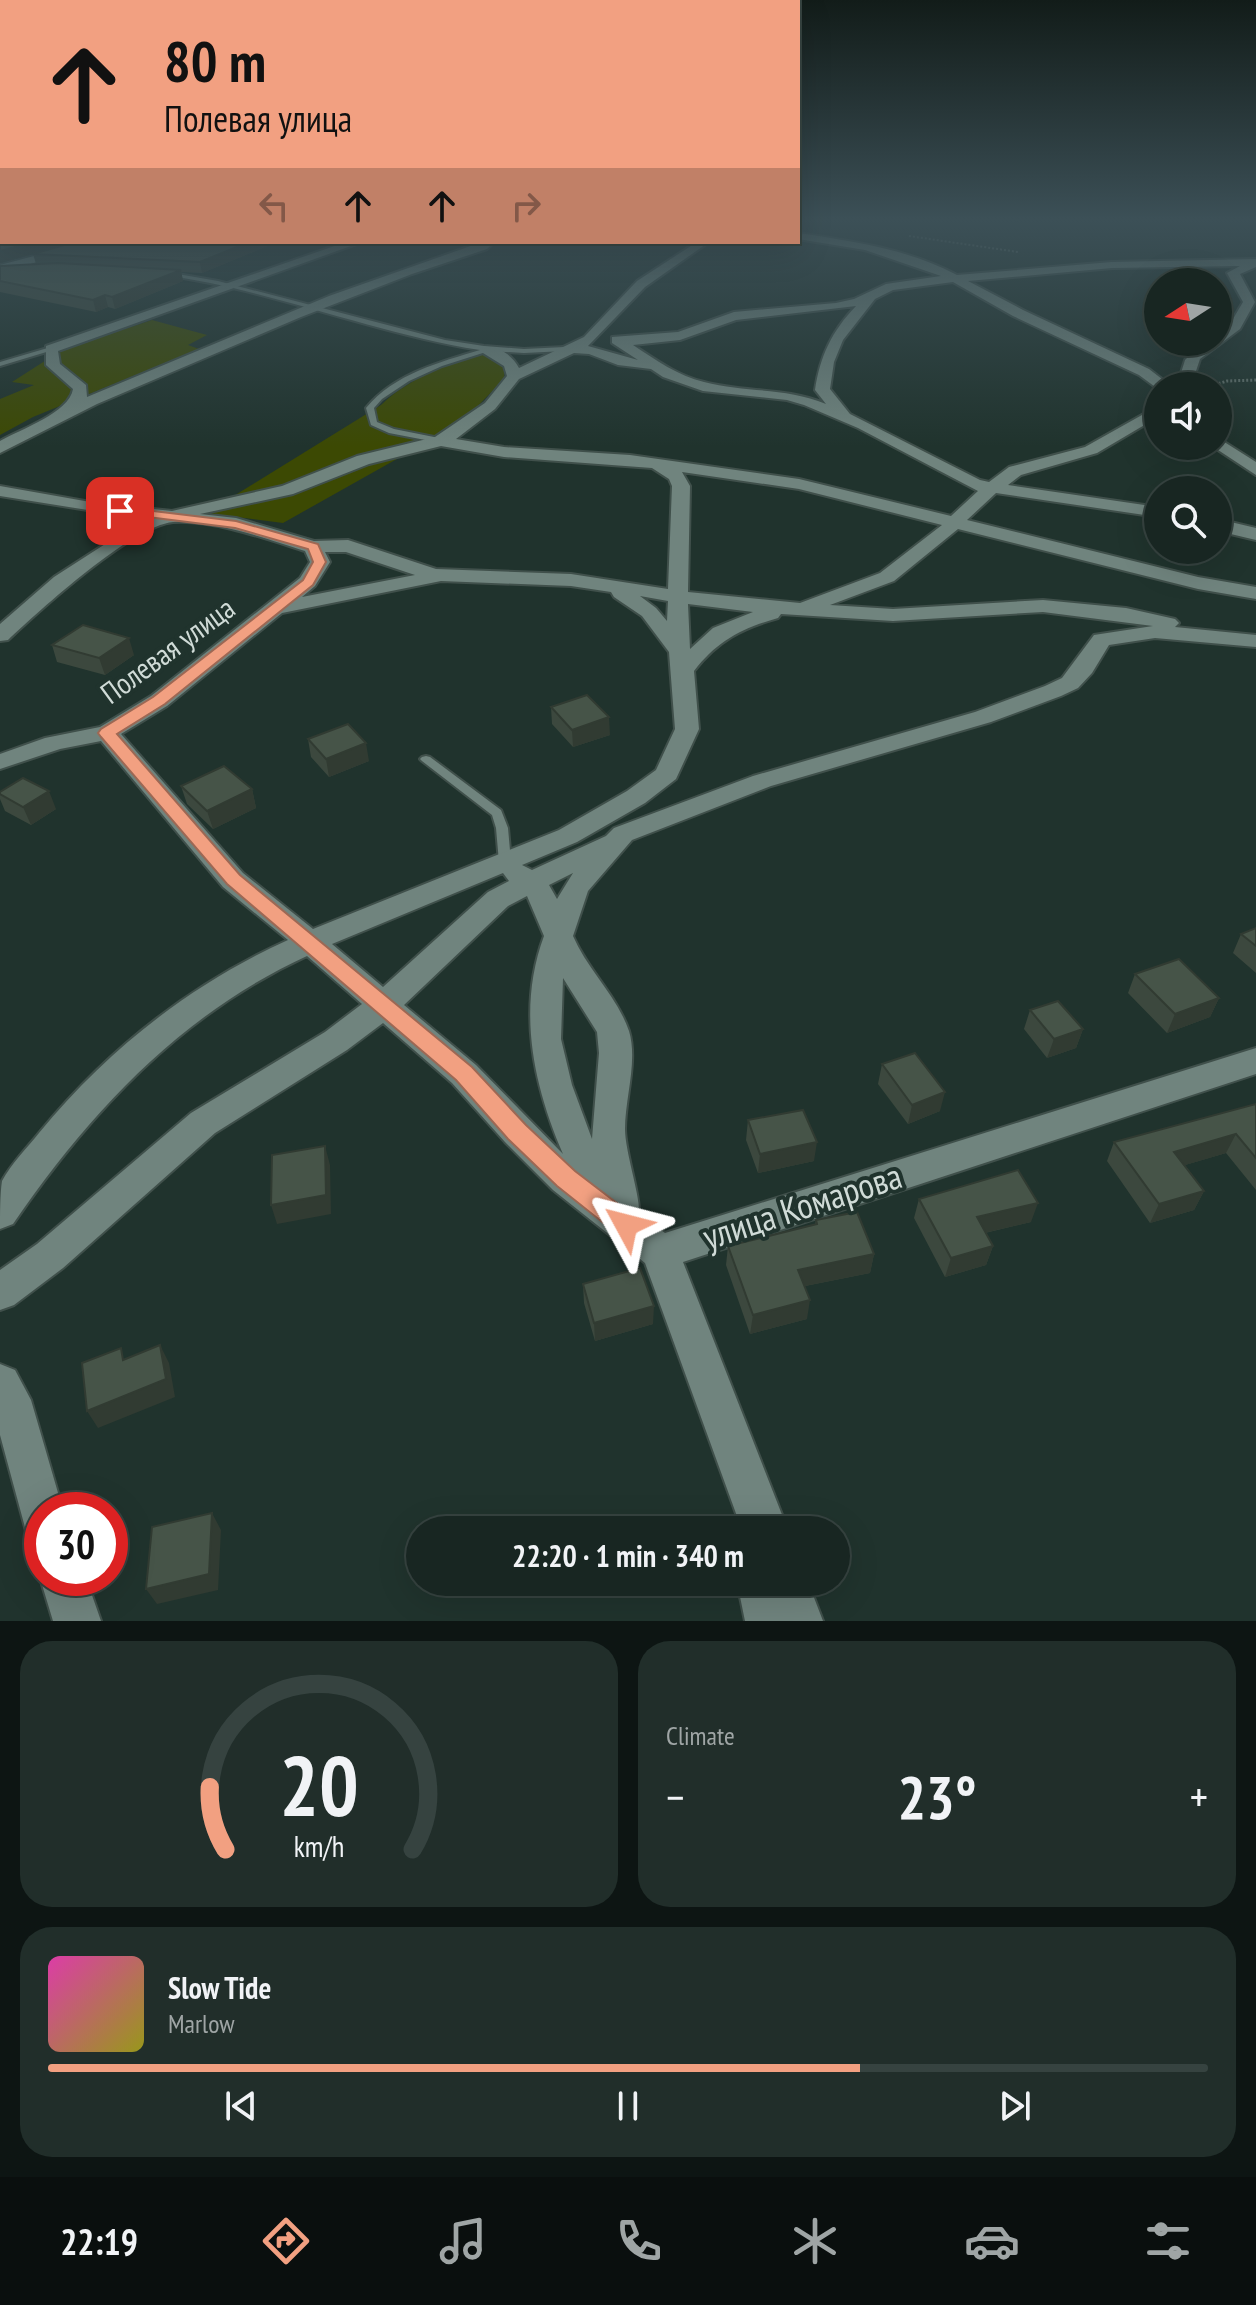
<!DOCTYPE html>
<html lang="en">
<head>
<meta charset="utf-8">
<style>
	:root { --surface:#182622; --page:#212e2a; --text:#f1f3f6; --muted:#9fa5a5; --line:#364340; --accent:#f2a081 }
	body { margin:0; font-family:"PT Sans Narrow",sans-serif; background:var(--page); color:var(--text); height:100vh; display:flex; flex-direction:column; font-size:30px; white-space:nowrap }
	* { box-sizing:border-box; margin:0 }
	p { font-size:26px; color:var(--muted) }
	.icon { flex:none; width:44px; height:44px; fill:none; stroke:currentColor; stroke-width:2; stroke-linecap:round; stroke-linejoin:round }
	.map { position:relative; height:1621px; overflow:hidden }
	.details { display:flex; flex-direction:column; gap:20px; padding:20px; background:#0d1513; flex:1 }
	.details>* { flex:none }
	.hud { position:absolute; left:0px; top:0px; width:800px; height:244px; box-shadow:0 8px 32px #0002,0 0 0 2px var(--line); background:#f2a081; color:#111; overflow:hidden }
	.needle { width:52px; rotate:258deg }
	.fabs { position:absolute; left:1144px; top:268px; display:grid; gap:16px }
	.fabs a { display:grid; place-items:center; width:88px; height:88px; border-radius:50%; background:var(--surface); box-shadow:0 8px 32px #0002,0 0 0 2px var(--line); font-size:40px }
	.speed { position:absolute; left:24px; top:1492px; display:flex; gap:16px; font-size:40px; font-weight:700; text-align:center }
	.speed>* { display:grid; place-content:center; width:104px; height:104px; border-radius:50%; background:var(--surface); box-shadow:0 8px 32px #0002,0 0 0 2px var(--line); line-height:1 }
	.speed .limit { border:12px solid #d22; background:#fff; color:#111 }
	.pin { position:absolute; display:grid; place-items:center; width:68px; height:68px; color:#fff; margin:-34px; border-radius:16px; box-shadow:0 4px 12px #0006 }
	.me { position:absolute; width:88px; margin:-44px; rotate:308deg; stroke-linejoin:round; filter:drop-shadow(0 0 6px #0008) }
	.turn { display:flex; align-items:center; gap:28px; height:168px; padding:0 32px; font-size:36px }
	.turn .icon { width:104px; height:104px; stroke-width:2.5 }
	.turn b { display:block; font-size:56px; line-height:68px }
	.lanes { display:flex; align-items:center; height:76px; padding:0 32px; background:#0003; justify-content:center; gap:40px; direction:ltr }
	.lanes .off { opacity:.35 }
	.big { font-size:60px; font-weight:700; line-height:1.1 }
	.details .card { flex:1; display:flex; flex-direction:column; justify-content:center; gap:12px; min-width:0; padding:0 28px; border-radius:32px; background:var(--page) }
	.details .dial { align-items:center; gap:0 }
	.dial svg { height:208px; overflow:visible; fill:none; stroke:var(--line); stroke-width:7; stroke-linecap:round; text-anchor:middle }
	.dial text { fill:var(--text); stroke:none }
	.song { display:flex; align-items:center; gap:24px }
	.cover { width:96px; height:96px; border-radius:12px; background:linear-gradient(135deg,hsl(320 70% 55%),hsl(60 70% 35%)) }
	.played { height:8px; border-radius:4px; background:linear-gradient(90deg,var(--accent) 70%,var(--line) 70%) }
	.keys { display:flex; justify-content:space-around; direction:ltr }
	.heat { display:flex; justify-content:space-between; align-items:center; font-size:44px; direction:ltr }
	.details .tiles { flex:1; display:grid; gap:20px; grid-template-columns:1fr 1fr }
	.card:last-child { grid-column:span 2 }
	.trip { position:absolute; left:406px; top:1516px; width:444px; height:80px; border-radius:40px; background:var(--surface); box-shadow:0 8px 32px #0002,0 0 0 2px var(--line); font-weight:700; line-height:80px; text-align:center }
	.menu { display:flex; height:128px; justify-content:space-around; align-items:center; background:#0a0f0e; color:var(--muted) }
	.menu .icon { width:56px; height:56px }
	.menu .current { color:var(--accent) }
	.menu b { font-size:36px; color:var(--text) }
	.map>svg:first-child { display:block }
	.green { fill:#3c4903 }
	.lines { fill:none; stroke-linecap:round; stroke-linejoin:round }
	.lane-casing { stroke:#40504b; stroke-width:4 }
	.street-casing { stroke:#40504b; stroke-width:4 }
	.path-far1 { stroke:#5f6f6a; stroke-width:2; stroke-dasharray:2 2; stroke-linecap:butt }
	.path { stroke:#5f6f6a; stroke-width:3; stroke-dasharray:2 2; stroke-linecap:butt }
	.lane { fill:#70847e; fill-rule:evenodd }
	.street { fill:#70847e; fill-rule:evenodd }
	.wall { fill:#3c483e }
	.shaded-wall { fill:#313b32 }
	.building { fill:#465448; stroke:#313b32; stroke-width:2 }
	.route { fill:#f2a081; stroke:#9d6854; stroke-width:2 }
	.labels { text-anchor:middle; stroke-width:8; stroke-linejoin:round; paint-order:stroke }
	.street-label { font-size:30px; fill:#d0dbd7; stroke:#20332d }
	.near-street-label { font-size:36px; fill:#d0dbd7; stroke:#20332d }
</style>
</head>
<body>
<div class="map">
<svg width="1256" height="1621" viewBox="0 0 1256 1621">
	<rect width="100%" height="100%" fill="#20332d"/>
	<path class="green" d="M152,320L207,335L188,345L199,349L33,417L0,435V399L34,385L12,382L62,350Z
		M480,355H491L505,366L504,379L473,411L436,437L283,523L206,513L381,405C407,380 445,364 480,355Z"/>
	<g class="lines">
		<defs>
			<path id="lane" d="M166,272L218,281L445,340L484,346L524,349L565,347L568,349L565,351L524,353L489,351L442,366L409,381L382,399L374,408L377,422L394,429L444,439L445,441L441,443L389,433L371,425L366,408C394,374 440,362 480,350C373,333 272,290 164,275Z
				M51,347L54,349L53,350L0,366V362Z
				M426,756L430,757L501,810L508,828L511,862L509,865H501L499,862L496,828L492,815L422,761L420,759L422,757Z"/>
			<path id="street" d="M798,233C852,241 908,249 957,275L1112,262L1256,259V267L1240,274L1255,302L1240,329L1200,359L1191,386H1177L1185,360L1203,342H1218V332L1230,324L1243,302L1227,273L1240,266L1112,268L968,281L1023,310L1149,369L1171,386H1158V389L1139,375L1013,316L953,282L893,290L875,299L843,340L834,362L830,389L850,414L980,480L989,482L1009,467L1085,447L1158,406V417L1097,453L1021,475L1008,485L1158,507V517L996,493L967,520L1198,577L1256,587V599L1198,589L958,529L894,581L830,605L893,609L1043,600L1126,608L1175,619L1179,623L1175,627L1256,635V647L1155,638L1109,645L1092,673L1078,688L1061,696L991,722L771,786L632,840L588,891L573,936C587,969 617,996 629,1031C638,1061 625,1098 625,1129C625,1152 641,1198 639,1214L665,1233L1256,1048V1074L683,1262L788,1530H742L645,1263L553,1190L505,1142L452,1083L383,1023L347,1050L215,1133L63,1268L14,1305L0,1310V1270L37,1244L191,1113L325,1032L362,1004L307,956C181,1014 90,1112 13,1224L0,1229C0,1216 0,1193 2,1181C11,1164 27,1148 39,1133C107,1050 191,984 288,940L223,887L101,741L60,749L0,769V754L45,738L100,727L151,696L300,578L310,562L305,551C267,539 212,519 173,522C132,526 40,610 8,640L0,641V624L54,577L144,519L0,496V486L96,503L172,511L282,486L357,456L435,437L485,403L507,376L504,366L483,353V347C498,345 512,355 519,368L584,337L637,281L697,242H709L645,287L588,346L638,360L612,343V337L678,332L734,312L836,303L854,299L886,284L941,276L865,250L798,239ZM856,306C832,331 820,356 815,390L826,404C786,387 745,393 704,382C678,376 656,360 633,345L680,340L736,320ZM574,353L589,354L618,365L651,369L663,377L703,391L787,400L804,405L858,428L978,491L951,516L799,479L630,455L504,447L456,439L495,409L519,379ZM441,446L504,457L652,468L669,479L672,486L668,589L571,574L436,569L348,540L314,541L236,518L200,514L293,494L369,464ZM682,472L799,489L942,525L880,573L800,603L688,592L690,486ZM325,552H346L415,575L302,597L315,586L330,562ZM441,581L571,586L611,592L614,597L642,616L669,652L675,729L656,770L627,791L559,830L313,929L243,873L121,734L167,706L282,613ZM640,596L668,601L667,621L656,608ZM688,604L753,612L713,628L690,649ZM1043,612L1153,626L1094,635L1062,678L1045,686L975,712L753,776L614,828L606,836L532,870L522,865L577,842L645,803L676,779L699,729L694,671C717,641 742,628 778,618L781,614L893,621ZM503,873L509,881L488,892L383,987L332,944ZM573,873L557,899L549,885ZM527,896L544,936C517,1009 533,1084 563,1154L476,1065L404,1005L508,906ZM563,978L597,1032L599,1053L592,1139L572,1085L561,1039Z
				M87,242H104L0,273V265Z
				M346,242H362L58,351L60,364L86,385L87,397L329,296L482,242H494L487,249L412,274L301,317L97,404L0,453V441C21,429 69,413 73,389L46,365V346Z
				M1218,438L1256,462V475L1212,446H1218Z
				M1218,519L1256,528V540L1218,531Z
				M0,1364L15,1370L31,1400L63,1510H42V1537L26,1531L0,1435Z
				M42,1573V1578H86L101,1621H53L40,1578Z
				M737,1582H808L823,1621H745Z"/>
		</defs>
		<use href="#lane" class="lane-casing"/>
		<use href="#street" class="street-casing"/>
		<path class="path-far1" d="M909,236L1018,252"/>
		<path class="path" d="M1211,386L1227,381L1256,380"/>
		<use href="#lane" class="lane"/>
		<use href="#street" class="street"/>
	</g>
	<path class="wall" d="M0,227L2,242H277L202,273L181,272L183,281L115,309L108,307L96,312L0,292V266L36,264L33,254L72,243L0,263Z
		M52,645L134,655L105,675L57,662Z
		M551,707L610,735L573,747L552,724Z
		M308,739L369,761L329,777L311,757Z
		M181,786L252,789L256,808L213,829L187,804Z
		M0,792L56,809L31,825L5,811L0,799Z
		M1256,928V973L1233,953L1241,934Z
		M1135,974L1219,998L1210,1017L1167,1033L1128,993Z
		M1030,1010L1083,1029L1076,1048L1047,1058L1024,1029Z
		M882,1064L940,1111L908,1124L878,1084Z
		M1256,1104V1190L1226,1153L1185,1165L1204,1191L1194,1210L1150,1223L1107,1161L1114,1142Z
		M748,1120L814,1161L758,1173L746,1140Z
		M919,1199L1031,1222L985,1233L993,1246L986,1265L945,1277L914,1218Z
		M816,1220L874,1254L870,1273L805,1286L807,1319L750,1334L726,1265L728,1246L815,1224Z
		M583,1284L653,1324L595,1341L584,1303Z"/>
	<path class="shaded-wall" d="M33,242H76L0,263V251Z
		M249,242H277L202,273L200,262Z
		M181,270L183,281L115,309L112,297Z
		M105,295L108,307L96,312L93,300Z
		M129,638L134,655L105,675L99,658Z
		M609,717L610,735L573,747L572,730Z
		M366,743L369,761L329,777L326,759Z
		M252,789L256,808L213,829L207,811Z
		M49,791L56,809L31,825L23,807Z
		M1219,998L1210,1017L1167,1033L1175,1014Z
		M1083,1029L1076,1048L1047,1058L1054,1039Z
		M945,1092L940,1111L908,1124L912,1105Z
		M1236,1134L1226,1153L1165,1171L1174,1152Z
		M817,1142L814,1161L758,1173L760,1154Z
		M325,1146L330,1165L331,1214L277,1224L271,1205Z
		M1204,1191L1194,1210L1150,1223L1159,1204Z
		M1038,1203L1031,1222L971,1236L977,1217Z
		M993,1246L986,1265L945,1277L951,1258Z
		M874,1254L870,1273L795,1288L798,1270Z
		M810,1300L807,1319L750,1334L753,1315Z
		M654,1306L653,1324L595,1341L594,1323Z
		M160,1345L169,1363L175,1397L98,1428L87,1411Z
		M212,1513L221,1530L218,1590L157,1604L146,1589Z"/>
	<path class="building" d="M2,226V242H33L0,251V227Z
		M75,242H249L200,262L33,254Z
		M58,263L181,270L112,297L105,295L93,300L0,281V266Z
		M83,625L129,638L99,658L52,645Z
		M587,695L609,717L572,730L551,707Z
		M348,724L366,743L326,759L308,739Z
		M224,766L252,789L207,811L181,786Z
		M23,778L49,791L23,807L0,794V792Z
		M1256,928V946L1241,934Z
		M1179,959L1219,998L1175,1014L1135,974Z
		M1058,1001L1083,1029L1054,1039L1030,1010Z
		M915,1053L945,1092L912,1105L882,1064Z
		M1256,1104V1158L1236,1134L1174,1152L1204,1191L1159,1204L1114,1142Z
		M803,1110L817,1142L760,1154L748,1120Z
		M325,1146L326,1195L271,1205L272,1155Z
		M1018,1170L1038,1203L977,1217L993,1246L951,1258L919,1199Z
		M857,1212L874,1254L798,1270L810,1300L753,1315L728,1246L817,1224L816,1220Z
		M640,1268L654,1306L594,1323L583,1284Z
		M160,1345L166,1379L87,1411L82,1363L121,1348L123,1360Z
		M212,1513L209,1574L146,1589L152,1527Z"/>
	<linearGradient id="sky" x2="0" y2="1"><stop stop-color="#121c19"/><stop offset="0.49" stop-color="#3c5057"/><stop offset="1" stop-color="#3c5057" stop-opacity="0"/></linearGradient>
	<rect width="1256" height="447" fill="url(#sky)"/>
	<path class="route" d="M120,507L236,521L318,544L326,562L313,585L165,704L117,734L240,875L472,1067L526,1125L575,1171L635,1217L639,1225L635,1233L626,1237L616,1233L557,1186L508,1139L456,1080L227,884L101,737L98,733L101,729L153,697L303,580L313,562L308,549L235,528L116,513V508Z"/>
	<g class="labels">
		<g class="street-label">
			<text transform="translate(168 651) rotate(-36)" y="10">Полевая улица</text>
		</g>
		<g class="near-street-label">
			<text transform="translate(802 1206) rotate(-18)" y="13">улица Комарова</text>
		</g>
	</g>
</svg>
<div class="fabs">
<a><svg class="needle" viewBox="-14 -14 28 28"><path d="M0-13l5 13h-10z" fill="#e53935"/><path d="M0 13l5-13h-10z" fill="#9fa5a5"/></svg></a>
<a><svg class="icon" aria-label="sound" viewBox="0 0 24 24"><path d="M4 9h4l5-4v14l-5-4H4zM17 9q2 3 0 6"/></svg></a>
<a><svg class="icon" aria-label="search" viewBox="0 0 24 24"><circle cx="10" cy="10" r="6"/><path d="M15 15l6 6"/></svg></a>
</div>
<div class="speed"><div class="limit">30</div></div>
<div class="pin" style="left:120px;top:511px;background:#d93025"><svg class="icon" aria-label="arrive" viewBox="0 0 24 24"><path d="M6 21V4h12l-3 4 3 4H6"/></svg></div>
<svg class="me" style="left:626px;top:1225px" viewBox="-20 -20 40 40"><path d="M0-17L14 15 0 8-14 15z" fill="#f2a081" stroke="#fff" stroke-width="4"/></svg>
<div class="trip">22:20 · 1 min · 340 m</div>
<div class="hud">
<div class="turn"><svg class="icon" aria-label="ahead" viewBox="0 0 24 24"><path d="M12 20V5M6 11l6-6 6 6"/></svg><div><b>80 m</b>Полевая улица</div></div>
<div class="lanes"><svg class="icon off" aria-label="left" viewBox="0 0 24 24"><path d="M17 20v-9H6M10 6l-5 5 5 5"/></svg><svg class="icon" aria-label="ahead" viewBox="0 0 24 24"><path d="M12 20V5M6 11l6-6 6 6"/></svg><svg class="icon" aria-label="ahead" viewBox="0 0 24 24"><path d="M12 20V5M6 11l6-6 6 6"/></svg><svg class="icon off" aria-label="right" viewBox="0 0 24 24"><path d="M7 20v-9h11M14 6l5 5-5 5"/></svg></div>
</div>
</div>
<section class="details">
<div class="tiles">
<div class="card dial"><svg viewBox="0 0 100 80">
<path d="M14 69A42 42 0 1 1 86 69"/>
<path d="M14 69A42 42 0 0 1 8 45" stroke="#f2a081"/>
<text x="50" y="56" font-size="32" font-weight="700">20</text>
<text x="50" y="72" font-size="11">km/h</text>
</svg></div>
<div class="card"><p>Climate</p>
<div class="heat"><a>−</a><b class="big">23°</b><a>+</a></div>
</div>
<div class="card">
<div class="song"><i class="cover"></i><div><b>Slow Tide</b><p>Marlow</p></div></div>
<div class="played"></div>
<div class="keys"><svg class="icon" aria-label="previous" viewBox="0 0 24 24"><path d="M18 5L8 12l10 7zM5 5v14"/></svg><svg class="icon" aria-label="pause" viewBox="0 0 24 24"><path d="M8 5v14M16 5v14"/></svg><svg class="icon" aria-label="next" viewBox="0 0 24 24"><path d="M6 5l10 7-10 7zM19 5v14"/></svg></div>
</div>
</div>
</section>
<nav class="menu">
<b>22:19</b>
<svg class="icon current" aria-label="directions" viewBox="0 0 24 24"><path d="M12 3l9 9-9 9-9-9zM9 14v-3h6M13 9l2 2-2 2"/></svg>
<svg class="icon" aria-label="music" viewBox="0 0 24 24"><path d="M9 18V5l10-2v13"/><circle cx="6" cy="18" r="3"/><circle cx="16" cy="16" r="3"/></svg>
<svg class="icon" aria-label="phone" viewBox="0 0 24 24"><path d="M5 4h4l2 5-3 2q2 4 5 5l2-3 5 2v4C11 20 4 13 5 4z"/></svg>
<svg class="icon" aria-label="climate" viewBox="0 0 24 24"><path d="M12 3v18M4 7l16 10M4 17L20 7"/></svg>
<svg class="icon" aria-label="car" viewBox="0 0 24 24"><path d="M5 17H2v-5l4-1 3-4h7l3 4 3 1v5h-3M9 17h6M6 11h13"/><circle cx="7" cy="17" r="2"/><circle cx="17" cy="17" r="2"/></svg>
<svg class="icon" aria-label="filters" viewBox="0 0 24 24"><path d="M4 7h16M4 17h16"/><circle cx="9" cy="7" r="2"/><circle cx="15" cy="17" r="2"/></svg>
</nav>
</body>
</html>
